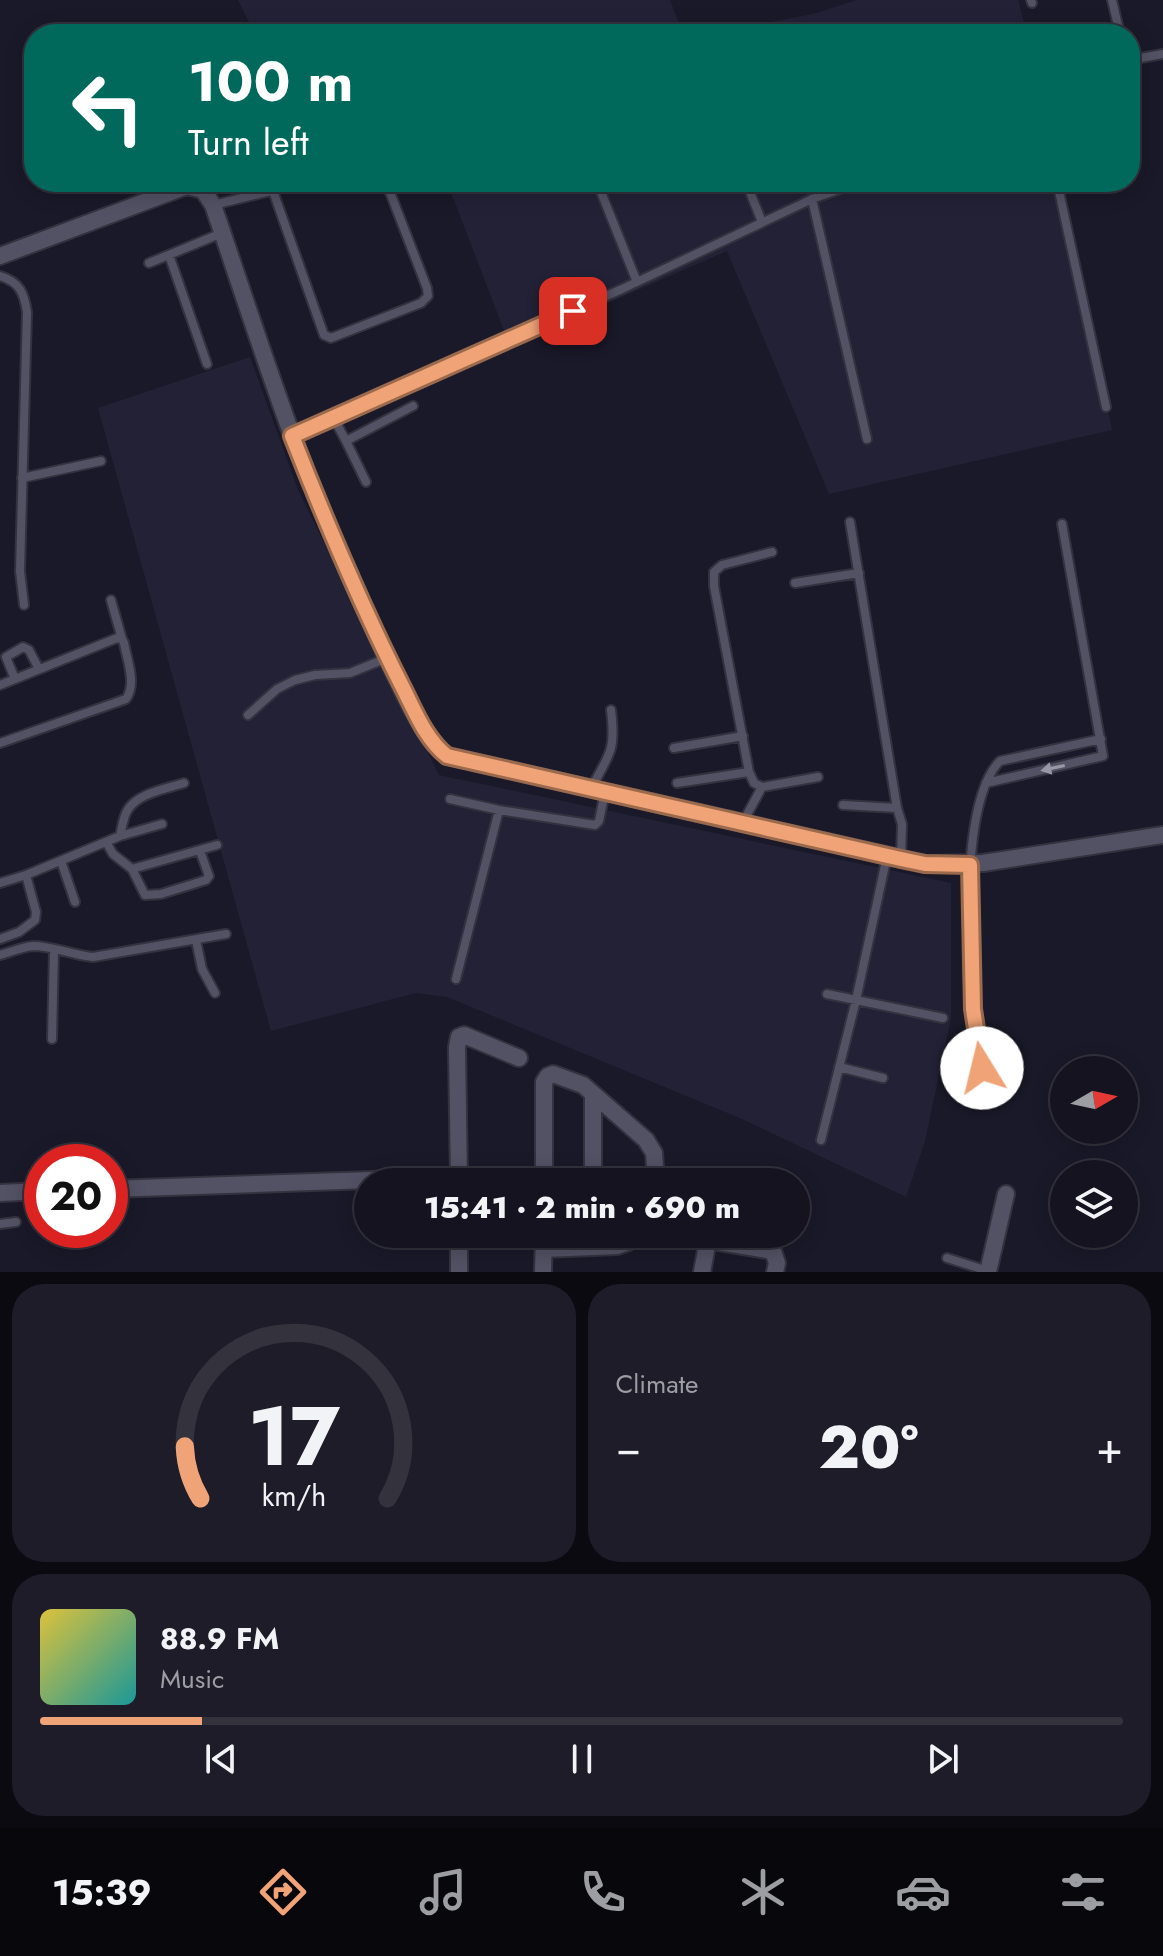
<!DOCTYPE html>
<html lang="en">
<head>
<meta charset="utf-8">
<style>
	:root { --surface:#14131f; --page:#1d1c28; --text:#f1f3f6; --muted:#9d9ea4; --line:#33323d; --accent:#efa377 }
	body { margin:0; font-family:Jost,sans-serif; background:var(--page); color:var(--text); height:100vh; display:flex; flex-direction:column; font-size:30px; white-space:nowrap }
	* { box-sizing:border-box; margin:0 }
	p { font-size:26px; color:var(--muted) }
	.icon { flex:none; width:44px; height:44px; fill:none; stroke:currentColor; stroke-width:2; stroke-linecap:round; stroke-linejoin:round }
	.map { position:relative; height:1272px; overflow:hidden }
	.details { display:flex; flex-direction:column; gap:12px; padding:12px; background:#0b0a11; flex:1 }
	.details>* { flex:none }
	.hud { position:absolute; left:24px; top:24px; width:1116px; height:168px; border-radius:32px; box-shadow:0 4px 20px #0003,0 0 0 2px var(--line); background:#00695c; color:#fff; overflow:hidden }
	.needle { width:52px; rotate:81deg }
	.controls { position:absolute; left:1050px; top:1056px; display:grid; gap:16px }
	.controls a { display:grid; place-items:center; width:88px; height:88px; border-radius:50%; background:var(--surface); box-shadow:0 4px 20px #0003,0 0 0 2px var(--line); font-size:40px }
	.speed { position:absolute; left:24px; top:1144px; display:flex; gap:16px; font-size:40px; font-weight:700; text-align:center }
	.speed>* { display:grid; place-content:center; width:104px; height:104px; border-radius:50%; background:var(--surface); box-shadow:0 4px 20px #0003,0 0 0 2px var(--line); line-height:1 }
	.speed .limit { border:12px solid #d22; background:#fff; color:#111 }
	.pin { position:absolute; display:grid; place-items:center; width:68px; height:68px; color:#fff; margin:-34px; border-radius:16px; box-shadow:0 4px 12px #0006 }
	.me { position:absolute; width:88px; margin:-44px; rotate:351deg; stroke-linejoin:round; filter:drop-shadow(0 0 6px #0008) }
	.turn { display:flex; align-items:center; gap:28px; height:168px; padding:0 32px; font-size:36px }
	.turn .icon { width:104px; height:104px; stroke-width:2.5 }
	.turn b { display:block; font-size:56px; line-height:68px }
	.big { font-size:60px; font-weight:800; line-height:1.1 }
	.details .widget { flex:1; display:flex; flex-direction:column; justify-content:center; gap:12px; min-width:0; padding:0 28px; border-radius:32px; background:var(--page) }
	.details .dial { align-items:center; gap:0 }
	.dial svg { height:208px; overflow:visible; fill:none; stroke:var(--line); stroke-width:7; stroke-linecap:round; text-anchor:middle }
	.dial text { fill:var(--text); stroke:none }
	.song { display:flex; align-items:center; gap:24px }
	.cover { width:96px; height:96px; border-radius:12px; background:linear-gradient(135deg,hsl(50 70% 55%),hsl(180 70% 35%)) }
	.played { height:8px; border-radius:4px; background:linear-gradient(90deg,var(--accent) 15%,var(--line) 15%) }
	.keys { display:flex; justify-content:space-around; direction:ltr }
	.heat { display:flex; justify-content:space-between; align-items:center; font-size:44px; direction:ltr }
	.details .tiles { flex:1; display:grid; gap:12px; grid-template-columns:1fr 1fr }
	.widget:last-child { grid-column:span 2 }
	.trip { position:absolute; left:354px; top:1168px; width:456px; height:80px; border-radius:40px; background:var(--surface); box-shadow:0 4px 20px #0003,0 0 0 2px var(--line); font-weight:800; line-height:80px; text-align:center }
	.tab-bar { display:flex; height:128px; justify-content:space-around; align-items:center; background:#08080c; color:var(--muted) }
	.tab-bar .icon { width:56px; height:56px }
	.tab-bar .active { color:var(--accent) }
	.tab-bar b { font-size:36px; color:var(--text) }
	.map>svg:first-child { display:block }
	.built { fill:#232136 }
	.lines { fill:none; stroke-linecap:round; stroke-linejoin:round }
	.service-casing { stroke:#34323f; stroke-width:12 }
	.minor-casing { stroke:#34323f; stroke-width:20 }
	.service { stroke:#535265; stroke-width:8 }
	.minor { stroke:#535265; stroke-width:16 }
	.oneway { fill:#9797a6 }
	.route-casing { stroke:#9b6a4d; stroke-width:20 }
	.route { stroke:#efa377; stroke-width:14 }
</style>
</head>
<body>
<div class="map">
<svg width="1163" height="1272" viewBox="0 0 1163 1272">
	<rect width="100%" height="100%" fill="#1a1929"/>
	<path class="built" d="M238,0H670L683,34H255Z
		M857,0H1018L1027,34H708L813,14Z
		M447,182H1061L1112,430L829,494L727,251L510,346Z
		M250,357L298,490L439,775L951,883V1018L925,1141L906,1197L742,1119L447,997L416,993L271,1031L98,408Z"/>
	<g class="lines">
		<defs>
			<path id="service" d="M1031,0L1032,3
				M1112,0L1120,34
				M1130,60L1163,54
				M597,182L637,282
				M746,182L762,222
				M1057,182L1106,407
				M273,191L324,335L331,338L421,303L428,296L427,288L386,182
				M812,199L867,439
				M213,205L271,191L294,182
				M169,255L207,364
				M149,263L222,233
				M0,276C20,282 24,293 27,312L20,571L24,605
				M333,417L346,441
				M293,435L622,289L812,199L860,182
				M22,478L101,461
				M366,482L346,441L413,406
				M850,522L897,808
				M795,583L859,573
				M111,600L122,639
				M15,679L6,657L23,647L29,650L39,669
				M0,685L117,638L122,639L124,643C127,660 137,684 126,699L0,743
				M248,715L277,689L295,680L315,675L350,673L387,658
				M674,748L743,736
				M749,772L714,586V572L722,565L772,552
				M677,783L749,772L754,783L762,787L818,777
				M986,783L1103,756L1062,524
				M591,788C610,754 616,750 611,710
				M450,799L499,810L595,825L599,821L605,792
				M843,805L897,808L902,824L901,859
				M742,824L762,787
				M120,836L162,824
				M106,842L113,854L132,869L217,845
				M61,861L75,902
				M132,869L145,895L161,894L206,880L209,876L200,851
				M0,883L26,875L120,836C122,828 123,818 127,811C137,793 166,789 184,783
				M0,939L19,932L35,920L36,912L26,875
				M196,940L202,969L215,993
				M0,955C11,952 22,947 33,946C52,946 73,955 93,957L226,934
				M456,979L499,810
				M827,994L943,1018
				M52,1039L54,951
				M839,1067L883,1078
				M987,1097C982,1067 975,1037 972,1006C968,951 960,801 1000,761L1101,739
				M821,1140L856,1000L887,856
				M0,1224L16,1222
				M947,1258L988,1271"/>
			<path id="minor" d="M0,256L187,186L203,190L213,205C239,281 264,359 292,435C318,505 349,574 380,642C395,674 420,735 447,756L925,864L983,863L1163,835
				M593,1094V1182
				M459,1182L457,1047L459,1037L464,1035L519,1058
				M544,1182V1082L548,1076L553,1074L583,1085L646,1140L654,1153L656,1182
				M110,1189L459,1177
				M0,1193L42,1191
				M670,1234L773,1251L777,1263L775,1272
				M544,1249L617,1246L628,1242L637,1234
				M459,1272V1234
				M543,1272L544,1234
				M702,1272L708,1240
				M988,1272L1006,1194"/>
		</defs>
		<use href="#service" class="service-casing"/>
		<use href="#minor" class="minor-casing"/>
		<use href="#service" class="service"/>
		<use href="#minor" class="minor"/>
	</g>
	<defs><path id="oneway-solid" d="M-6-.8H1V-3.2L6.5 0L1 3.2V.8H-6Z" transform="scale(2)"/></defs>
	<use class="oneway" href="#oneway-solid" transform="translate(1053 768) rotate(168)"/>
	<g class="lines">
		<defs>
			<path id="route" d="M573,311L292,436C325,520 360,603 401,684C414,709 425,739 447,756L901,859L925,864L970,865L973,1009L982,1068"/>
		</defs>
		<use href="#route" class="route-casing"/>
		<use href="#route" class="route"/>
	</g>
</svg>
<div class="controls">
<a><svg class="needle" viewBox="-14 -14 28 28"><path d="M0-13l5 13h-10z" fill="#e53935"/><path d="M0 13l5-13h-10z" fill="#9d9ea4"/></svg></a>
<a><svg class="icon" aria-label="layers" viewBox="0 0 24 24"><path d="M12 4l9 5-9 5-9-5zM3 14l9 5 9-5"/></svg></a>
</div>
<div class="speed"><div class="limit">20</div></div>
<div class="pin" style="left:573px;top:311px;background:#d93025"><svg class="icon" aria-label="arrive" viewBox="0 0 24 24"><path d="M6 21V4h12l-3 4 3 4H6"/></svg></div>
<svg class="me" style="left:982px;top:1068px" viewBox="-20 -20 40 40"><circle r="19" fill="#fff"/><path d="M0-13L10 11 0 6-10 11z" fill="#efa377"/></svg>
<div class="trip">15:41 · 2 min · 690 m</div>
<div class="hud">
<div class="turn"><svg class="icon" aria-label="left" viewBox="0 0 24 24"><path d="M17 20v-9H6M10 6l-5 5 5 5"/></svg><div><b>100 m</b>Turn left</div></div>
</div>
</div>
<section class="details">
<div class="tiles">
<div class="widget dial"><svg viewBox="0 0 100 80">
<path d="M14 69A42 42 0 1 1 86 69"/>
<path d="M14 69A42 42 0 0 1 8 49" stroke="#efa377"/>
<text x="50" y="56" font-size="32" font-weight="700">17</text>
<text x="50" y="72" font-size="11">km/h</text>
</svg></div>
<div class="widget"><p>Climate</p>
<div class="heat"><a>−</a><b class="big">20°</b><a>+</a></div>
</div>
<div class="widget">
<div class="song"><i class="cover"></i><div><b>88.9 FM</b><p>Music</p></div></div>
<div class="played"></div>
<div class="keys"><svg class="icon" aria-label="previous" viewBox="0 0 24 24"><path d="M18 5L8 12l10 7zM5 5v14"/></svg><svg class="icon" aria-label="pause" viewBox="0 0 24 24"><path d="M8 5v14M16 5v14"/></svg><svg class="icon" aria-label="next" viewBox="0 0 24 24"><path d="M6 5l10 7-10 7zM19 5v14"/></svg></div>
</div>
</div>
</section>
<nav class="tab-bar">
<b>15:39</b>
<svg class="icon active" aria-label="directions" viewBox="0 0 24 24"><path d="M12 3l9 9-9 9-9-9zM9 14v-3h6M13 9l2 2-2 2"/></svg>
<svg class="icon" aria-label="music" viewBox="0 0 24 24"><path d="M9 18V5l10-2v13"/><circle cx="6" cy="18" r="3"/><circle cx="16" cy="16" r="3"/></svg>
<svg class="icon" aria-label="phone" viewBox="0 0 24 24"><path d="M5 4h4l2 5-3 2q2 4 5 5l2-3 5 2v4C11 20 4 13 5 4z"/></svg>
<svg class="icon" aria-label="climate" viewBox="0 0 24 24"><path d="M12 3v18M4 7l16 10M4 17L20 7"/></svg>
<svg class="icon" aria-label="car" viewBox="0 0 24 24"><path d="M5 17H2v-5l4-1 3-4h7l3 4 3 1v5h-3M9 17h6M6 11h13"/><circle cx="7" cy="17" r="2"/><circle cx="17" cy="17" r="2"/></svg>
<svg class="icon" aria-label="filters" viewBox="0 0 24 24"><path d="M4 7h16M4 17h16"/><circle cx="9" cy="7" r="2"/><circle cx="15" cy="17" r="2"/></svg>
</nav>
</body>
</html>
